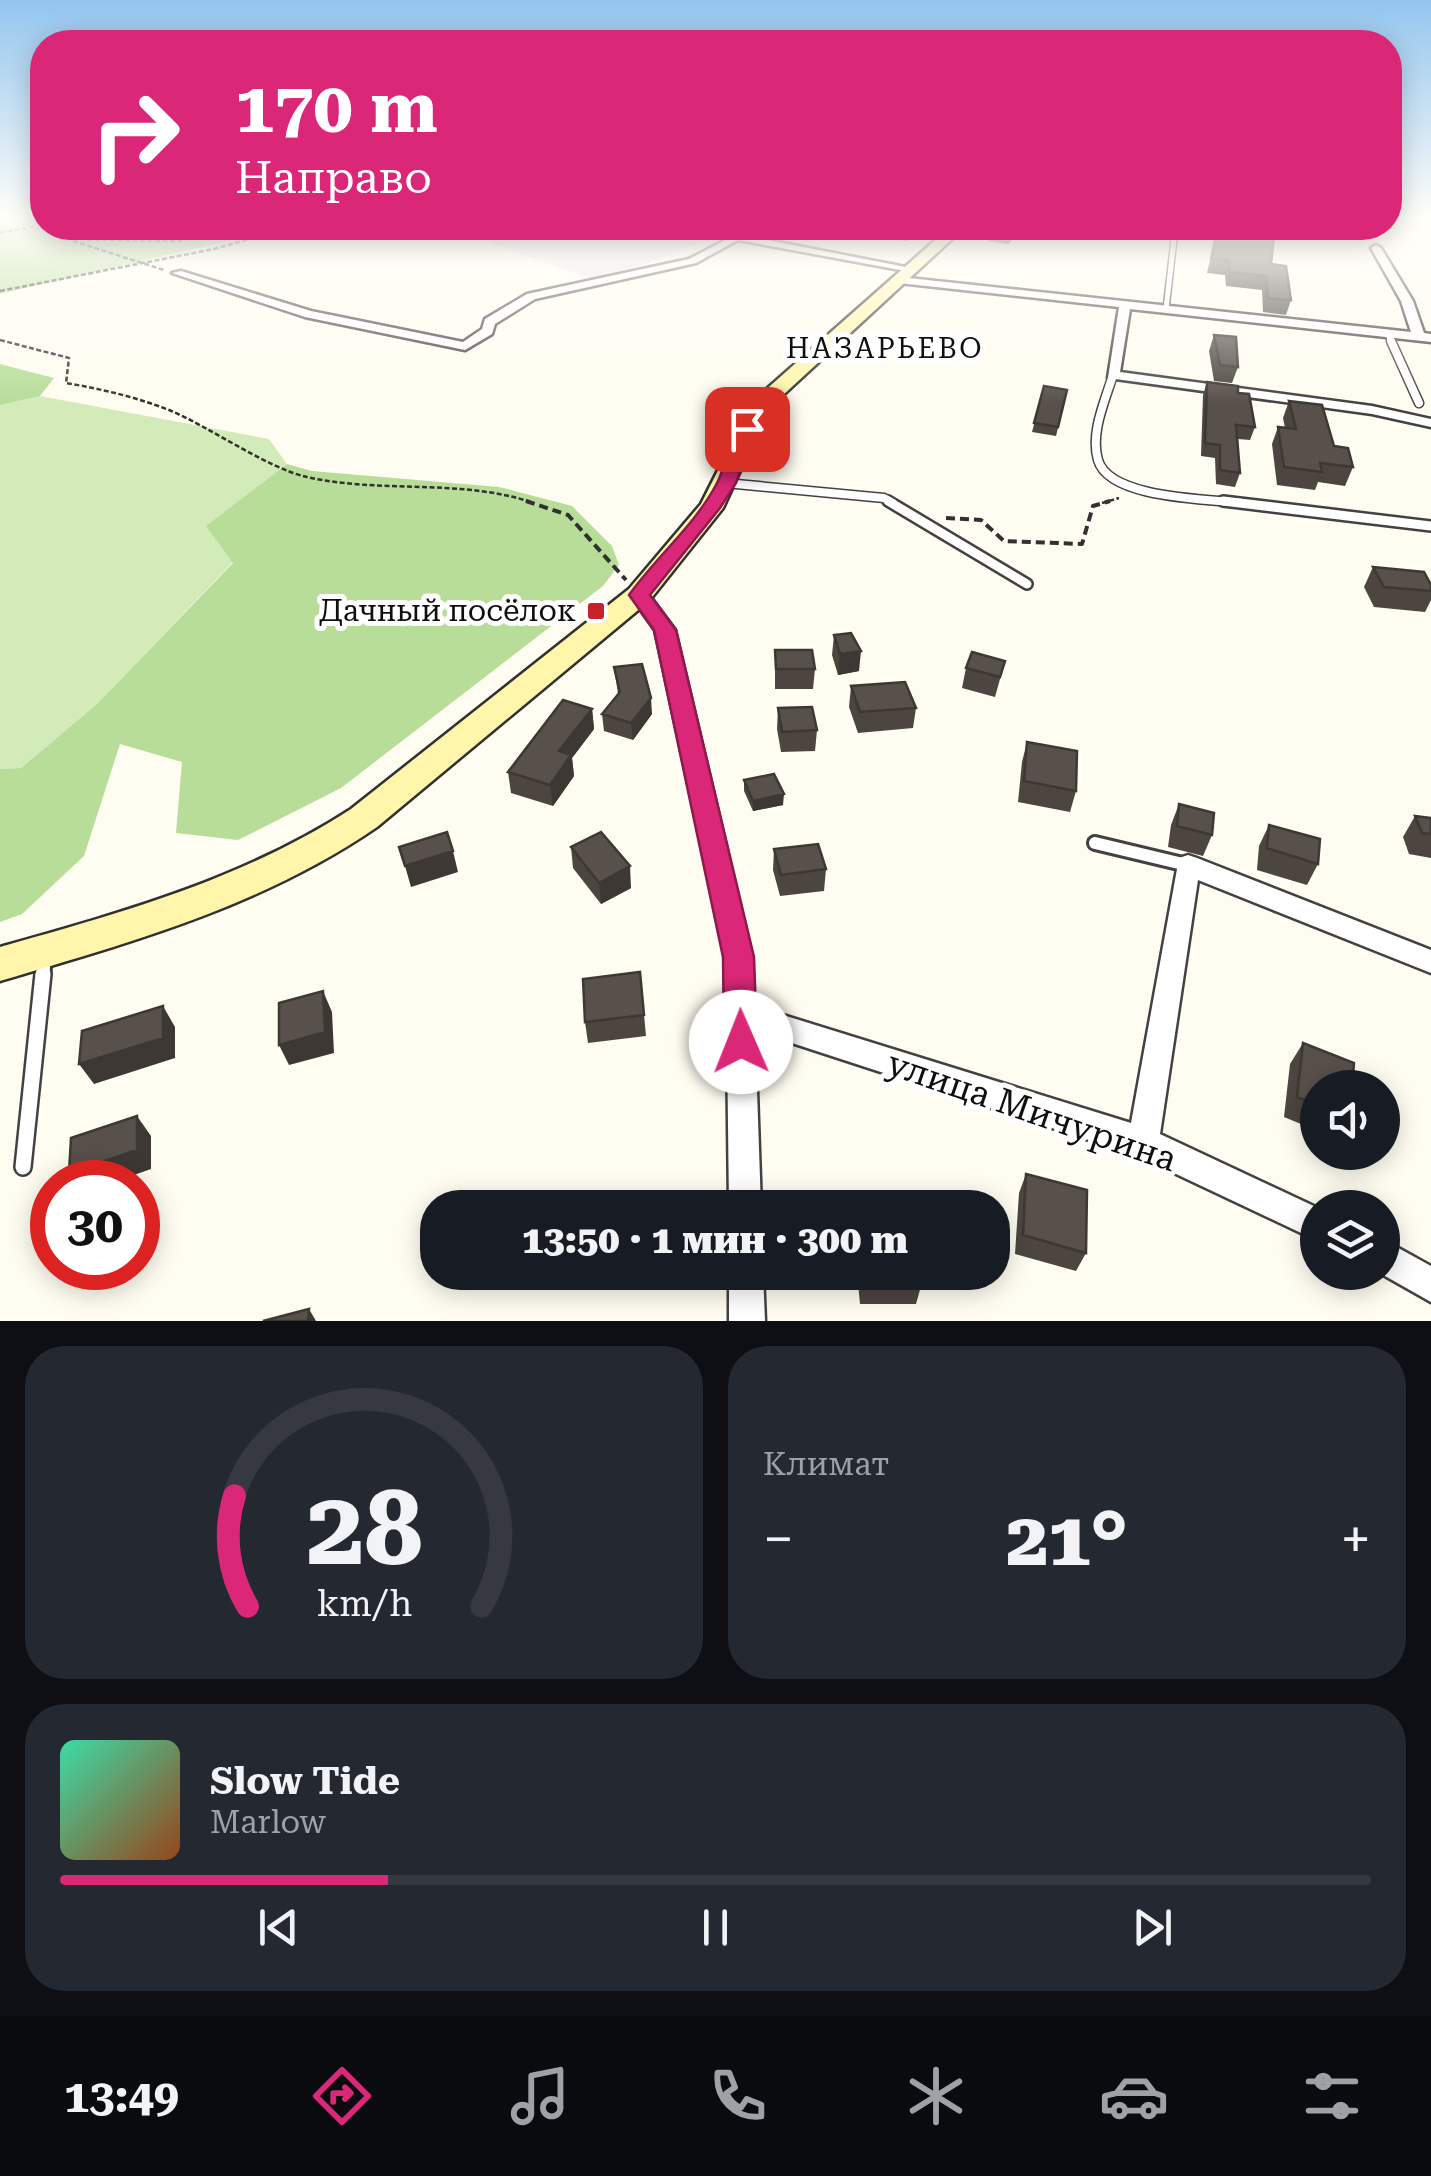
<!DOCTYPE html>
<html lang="ru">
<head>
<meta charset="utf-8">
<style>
	:root { --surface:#171b24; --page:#242831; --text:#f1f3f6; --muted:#9ea1a6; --line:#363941; --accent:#db2777 }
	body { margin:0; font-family:"Roboto Serif",serif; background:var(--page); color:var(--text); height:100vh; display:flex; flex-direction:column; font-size:38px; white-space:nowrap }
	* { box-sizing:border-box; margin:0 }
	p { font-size:32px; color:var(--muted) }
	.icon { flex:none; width:55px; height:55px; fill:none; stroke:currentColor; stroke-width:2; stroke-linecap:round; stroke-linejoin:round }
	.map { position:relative; height:1321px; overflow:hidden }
	.details { display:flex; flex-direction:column; gap:25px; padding:25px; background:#0d0f14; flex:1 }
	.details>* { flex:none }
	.top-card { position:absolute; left:30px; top:30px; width:1372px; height:210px; border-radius:40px; box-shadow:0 5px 25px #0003; background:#db2777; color:#fff; overflow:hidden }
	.buttons { position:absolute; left:1300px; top:1070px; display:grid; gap:20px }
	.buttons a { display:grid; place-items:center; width:100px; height:100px; border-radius:50%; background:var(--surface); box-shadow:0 5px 25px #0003; font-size:50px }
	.speed { position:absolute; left:30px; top:1160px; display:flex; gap:20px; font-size:50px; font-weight:700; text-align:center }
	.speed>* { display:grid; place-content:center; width:130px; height:130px; border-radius:50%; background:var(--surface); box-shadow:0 5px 25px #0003; line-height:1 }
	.speed .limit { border:15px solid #d22; background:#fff; color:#111 }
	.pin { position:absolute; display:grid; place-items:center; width:85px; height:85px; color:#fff; margin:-42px; border-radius:20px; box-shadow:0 5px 15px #0006 }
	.me { position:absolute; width:110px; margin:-55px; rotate:359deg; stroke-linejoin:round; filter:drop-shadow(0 0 8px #0008) }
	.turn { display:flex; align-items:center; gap:35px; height:210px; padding:0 40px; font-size:45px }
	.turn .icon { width:130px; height:130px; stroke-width:2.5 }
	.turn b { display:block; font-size:70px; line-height:85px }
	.big { font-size:75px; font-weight:800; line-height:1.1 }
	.details .widget { flex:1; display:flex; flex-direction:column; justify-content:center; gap:15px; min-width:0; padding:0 35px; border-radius:40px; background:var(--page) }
	.details .dial { align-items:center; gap:0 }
	.dial svg { height:260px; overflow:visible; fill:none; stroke:var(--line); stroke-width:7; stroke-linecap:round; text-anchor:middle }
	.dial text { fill:var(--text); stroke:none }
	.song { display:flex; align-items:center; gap:30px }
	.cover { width:120px; height:120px; border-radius:15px; background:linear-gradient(135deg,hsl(160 70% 55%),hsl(20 70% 35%)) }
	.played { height:10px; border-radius:5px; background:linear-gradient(90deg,var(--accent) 25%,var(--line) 25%) }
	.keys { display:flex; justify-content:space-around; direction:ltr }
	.heat { display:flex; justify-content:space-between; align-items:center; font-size:55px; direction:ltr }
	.details .tiles { flex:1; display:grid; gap:25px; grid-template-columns:1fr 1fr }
	.widget:last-child { grid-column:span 2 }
	.trip { position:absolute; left:420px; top:1190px; width:590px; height:100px; border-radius:40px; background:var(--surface); box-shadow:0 5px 25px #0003; font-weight:800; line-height:100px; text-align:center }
	.dock { display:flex; height:160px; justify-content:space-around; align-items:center; background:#090b0e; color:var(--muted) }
	.dock .icon { width:70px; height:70px }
	.dock .active { color:var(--accent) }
	.dock b { font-size:45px; color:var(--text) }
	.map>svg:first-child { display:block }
	.industrial { fill:#ede4ee }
	.green { fill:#d3ebb9 }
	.forest { fill:#b7dd98 }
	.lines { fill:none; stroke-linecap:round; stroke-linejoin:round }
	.lane-far4-casing { stroke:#424242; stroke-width:8 }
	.lane-far3-casing { stroke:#424242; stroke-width:11 }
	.lane-far2-casing { stroke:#424242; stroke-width:14 }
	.lane-far1-casing { stroke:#424242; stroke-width:18 }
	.lane-casing { stroke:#424242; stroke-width:20 }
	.street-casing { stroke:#424242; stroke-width:5 }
	.secondary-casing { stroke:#313131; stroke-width:5 }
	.path-far1 { stroke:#313131; stroke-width:2.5; stroke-dasharray:5 2.5; stroke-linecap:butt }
	.path { stroke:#313131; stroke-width:4; stroke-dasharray:9 5; stroke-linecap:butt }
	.lane-far4 { stroke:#fff; stroke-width:5 }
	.lane-far3 { stroke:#fff; stroke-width:8 }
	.lane-far2 { stroke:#fff; stroke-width:9 }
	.lane-far1 { stroke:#fff; stroke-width:12 }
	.lane { stroke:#fff; stroke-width:15 }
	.street { fill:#fff; fill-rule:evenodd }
	.secondary { fill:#fff6ac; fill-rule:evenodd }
	.wall { fill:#4c4540 }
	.shaded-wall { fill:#3e3834 }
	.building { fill:#58504b; stroke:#3e3834; stroke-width:2.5 }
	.route { fill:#db2777; stroke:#8e194d; stroke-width:2.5 }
	.poi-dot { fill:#c5222a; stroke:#fff; stroke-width:4 }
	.labels { text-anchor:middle; stroke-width:10; stroke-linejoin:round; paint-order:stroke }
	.far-neighbourhood-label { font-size:28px; letter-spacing:2.5px; fill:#0f0f0f; stroke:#fff }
	.poi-label { font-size:30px; fill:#0f0f0f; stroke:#fff; text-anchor:end }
	.near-street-label { font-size:35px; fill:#0f0f0f; stroke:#fff }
</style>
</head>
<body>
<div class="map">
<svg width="1431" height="1321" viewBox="0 0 1431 1321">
	<rect width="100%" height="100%" fill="#fffcf1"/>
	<path class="industrial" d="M535,228H682L716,238L597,281L488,242Z"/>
	<path class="green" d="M40,396L269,439L287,464L207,526L233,562L97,704L21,768L0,769V405Z"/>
	<path class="forest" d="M0,219H42V228H284L0,294Z
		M0,364L54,378L40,396L0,405Z
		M287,464L312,471L499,487L572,506L612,546L619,565L603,586L341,788L238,840L176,833L182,762L120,744L84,856L22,914L0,922V769L21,768L97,704L233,563L206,526Z"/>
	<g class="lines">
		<defs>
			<path id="lane-far4" d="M693,228L737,237
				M1162,228L1175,231L1166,309
				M1388,334L1392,344"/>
			<path id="lane-far3" d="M1391,341L1419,403
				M1113,375C1105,401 1090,433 1098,460C1109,499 1209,499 1243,503
				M726,483L884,498L893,503"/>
			<path id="lane-far2" d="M888,501L1027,584
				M1223,501L1431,526"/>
			<path id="lane-far1" d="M1095,843L1187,865
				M43,977L45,957"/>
			<path id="lane" d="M23,1167L43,974"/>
			<path id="street" d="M737,234L916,269L911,272L738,240L696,263L535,299L495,324L492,334L465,350L305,317L172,273L181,271L311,311L463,342L482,329L485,319L527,294L689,259Z
				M1376,245L1381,248L1413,301L1424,333L1431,334V342L1130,309L1120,372L1372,406L1431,419V427L1372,414L1108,378L1119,307L899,283L893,280L899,277L1411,332L1401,301L1371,248Z
				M639,589L646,591L675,630L752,957L754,1006L1131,1123L1179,858L1188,855L1197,858L1431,950V973L1198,880L1160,1134L1318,1208V1241L1138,1156L755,1031L761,1208H729L726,957L655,630L630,595Z
				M1382,1239L1431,1266V1302L1378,1272H1382Z
				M729,1272H763L765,1321H729Z"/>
			<path id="secondary" d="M949,228H964L769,408L723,508L649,601L377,827C262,906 132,942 0,981V947C124,912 243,879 351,809L629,589L701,504L753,401Z"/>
		</defs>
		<use href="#lane-far4" class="lane-far4-casing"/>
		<use href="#lane-far3" class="lane-far3-casing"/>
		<use href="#lane-far2" class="lane-far2-casing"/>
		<use href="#lane-far1" class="lane-far1-casing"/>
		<use href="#lane" class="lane-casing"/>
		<use href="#street" class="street-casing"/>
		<use href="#secondary" class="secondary-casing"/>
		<path class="path-far1" d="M60,228L56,234H69L66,238
			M0,233L42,225
			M65,239L177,241L241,228
			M73,241L164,270
			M0,291L214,249L288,228
			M0,340L69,358L66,383C101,389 136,397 169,410C210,427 267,468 307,477C381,494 461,478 534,503
			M1102,503L1119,498"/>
		<path class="path" d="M526,501L568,515L626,580
			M946,518L981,520L1004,541L1082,544L1093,506L1110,501"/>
		<use href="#lane-far4" class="lane-far4"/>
		<use href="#lane-far3" class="lane-far3"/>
		<use href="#lane-far2" class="lane-far2"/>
		<use href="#lane-far1" class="lane-far1"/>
		<use href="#lane" class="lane"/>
		<use href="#street" class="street"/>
		<use href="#secondary" class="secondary"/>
	</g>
	<path class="wall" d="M884,228H926L907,241L883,237Z
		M1024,228L1008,244L988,241L989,235Z
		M1217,230L1271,264L1291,300L1286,315L1263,312L1262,290L1226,286L1225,275L1207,273Z
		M1214,335L1238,367L1232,383L1214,381L1209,351Z
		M1207,382L1238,393L1255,427L1250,440L1238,439L1240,473L1235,487L1216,484L1215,458L1201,456L1203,395Z
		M1044,386L1067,390L1056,436L1032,432Z
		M1289,401L1334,446L1353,467L1345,486L1318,482L1315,490L1277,485L1272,444L1278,427L1285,428L1283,418Z
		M1373,567L1431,585V600L1425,612L1374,607L1364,587Z
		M834,635L859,671L838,675L832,655Z
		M775,650L815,669L813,689H775Z
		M1005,661L995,697L962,688L966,668Z
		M614,667L652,714L633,740L604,731L602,714L618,694Z
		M851,686L916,708L913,728L858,733L849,707Z
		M778,708L817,730L815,751L781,752L777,729Z
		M592,709L594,729L572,758L574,776L553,806L511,793L508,772Z
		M1027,742L1076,791L1070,812L1018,802L1022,762Z
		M744,780L783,805L753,811L744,791Z
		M1179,804L1212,835L1203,856L1168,847L1171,825Z
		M1415,816L1431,818V858L1409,854L1403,837Z
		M1269,825L1318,864L1307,885L1257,870L1259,846Z
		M571,847L631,888L601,904L573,868Z
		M774,849L826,869L824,891L780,896L773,870Z
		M640,972L646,1036L588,1043L585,1022Z
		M1303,1043L1318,1088V1131L1284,1117L1290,1064Z
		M1026,1174L1086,1253L1076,1271L1015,1254L1019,1193Z
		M857,1272H919L921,1286L916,1304H860Z"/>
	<path class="shaded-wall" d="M908,228H926L907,241Z
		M1019,228H1024L1008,244L1010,238Z
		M861,651L859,671L838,675L840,654Z
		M651,698L652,714L633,740L631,723Z
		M592,709L594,729L572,758L574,776L553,806L550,785L559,751Z
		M784,794L783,805L753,811V801Z
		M453,851L458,872L411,887L405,866Z
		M630,866L631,888L601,904L599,883Z
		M323,991L332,1012L334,1053L289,1065L279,1045Z
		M163,1006L175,1027V1058L94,1084L79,1064Z
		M137,1116L151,1136V1169L114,1182H76L69,1173Z
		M309,1309L316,1321H308Z"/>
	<path class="building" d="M996,228H1019L1010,238L989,235Z
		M1217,230L1274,237L1271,264L1286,266L1291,300L1268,298L1266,276L1230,272L1229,261L1211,259Z
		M1214,335L1236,337L1238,367L1220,365Z
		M1207,382L1238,386V393L1249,394L1255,427L1236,425L1240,473L1220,470V445L1205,443Z
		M1044,386L1067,390L1058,427L1034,423Z
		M1289,401L1322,405L1334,446L1348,448L1353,467L1320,463L1322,472L1284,467L1278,427L1296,429Z
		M1373,567L1424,572L1431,585V591L1384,587Z
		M851,633L861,651L840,654L834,635Z
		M775,650H812L815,669H776Z
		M972,652L1005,661L1000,677L966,668Z
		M642,664L651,698L631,723L602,714L620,692L614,667Z
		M905,682L916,708L860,712L851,686Z
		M563,700L592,709L559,751L571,755L550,785L508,772Z
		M812,707L817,730L782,732L778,708Z
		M1027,742L1077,751L1076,791L1024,781Z
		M774,774L784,794L753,801L744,780Z
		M1179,804L1214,813L1212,835L1177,826Z
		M1415,816L1431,818V834L1422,833Z
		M1269,825L1320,839L1318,864L1267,848Z
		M447,832L453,851L405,866L399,847Z
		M601,832L630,866L599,883L571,847Z
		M818,844L826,869L781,875L774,849Z
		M640,972L644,1015L585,1022L583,979Z
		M323,991L325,1032L279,1045V1003Z
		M163,1006V1038L79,1064L82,1031Z
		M1303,1043L1354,1063L1352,1088H1318V1105L1297,1097Z
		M137,1116V1150L69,1173L71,1138Z
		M1026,1174L1087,1190L1086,1253L1023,1235Z
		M909,1202L910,1208H856L855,1203Z
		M863,1272H919L921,1286H864Z
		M309,1309L308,1321H263Z"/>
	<linearGradient id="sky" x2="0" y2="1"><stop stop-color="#93c5ee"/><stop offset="0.54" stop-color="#fffef9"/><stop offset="1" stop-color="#fffef9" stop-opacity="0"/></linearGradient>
	<rect width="1431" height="404" fill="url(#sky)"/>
	<path class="route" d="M747,424L756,429L736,483L720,508L650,595L676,630L754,957L757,1042L752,1052L741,1056L729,1052L724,1042L723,957L654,630L629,595C656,557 694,526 716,485C726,468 730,432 747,424Z"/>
	<rect class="poi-dot" x="586" y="601" width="20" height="20" rx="5"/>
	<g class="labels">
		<g class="far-neighbourhood-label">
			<text x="885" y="358">НАЗАРЬЕВО</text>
		</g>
		<g class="poi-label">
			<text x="576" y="621">Дачный посёлок</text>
		</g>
		<g class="near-street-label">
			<text transform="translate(1032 1111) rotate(19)" y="12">улица Мичурина</text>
		</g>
	</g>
</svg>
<div class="buttons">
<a><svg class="icon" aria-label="sound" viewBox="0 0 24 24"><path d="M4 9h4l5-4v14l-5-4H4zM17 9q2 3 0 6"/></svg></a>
<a><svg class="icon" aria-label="layers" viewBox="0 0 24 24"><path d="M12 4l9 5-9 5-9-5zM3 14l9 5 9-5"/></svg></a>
</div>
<div class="speed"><div class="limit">30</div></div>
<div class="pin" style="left:747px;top:429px;background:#d93025"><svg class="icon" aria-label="arrive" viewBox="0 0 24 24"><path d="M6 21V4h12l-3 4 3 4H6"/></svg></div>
<svg class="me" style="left:741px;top:1042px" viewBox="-20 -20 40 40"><circle r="19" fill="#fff"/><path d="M0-13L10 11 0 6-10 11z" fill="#db2777"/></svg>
<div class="trip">13:50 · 1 мин · 300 m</div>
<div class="top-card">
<div class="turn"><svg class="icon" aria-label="right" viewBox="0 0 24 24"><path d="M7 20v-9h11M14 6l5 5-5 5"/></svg><div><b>170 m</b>Направо</div></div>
</div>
</div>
<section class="details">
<div class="tiles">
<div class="widget dial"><svg viewBox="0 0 100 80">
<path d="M14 69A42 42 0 1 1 86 69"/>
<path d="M14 69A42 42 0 0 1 10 35" stroke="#db2777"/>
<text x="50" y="56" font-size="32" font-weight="700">28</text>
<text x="50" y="72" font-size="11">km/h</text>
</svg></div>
<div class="widget"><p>Климат</p>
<div class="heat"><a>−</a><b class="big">21°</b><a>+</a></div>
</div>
<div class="widget">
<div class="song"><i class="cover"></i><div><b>Slow Tide</b><p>Marlow</p></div></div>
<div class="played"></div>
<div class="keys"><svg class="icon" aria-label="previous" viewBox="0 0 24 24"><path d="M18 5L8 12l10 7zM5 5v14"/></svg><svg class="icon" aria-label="pause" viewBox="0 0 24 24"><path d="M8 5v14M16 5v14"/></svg><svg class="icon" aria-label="next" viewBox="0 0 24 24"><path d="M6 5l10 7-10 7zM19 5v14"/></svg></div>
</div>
</div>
</section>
<nav class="dock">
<b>13:49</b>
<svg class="icon active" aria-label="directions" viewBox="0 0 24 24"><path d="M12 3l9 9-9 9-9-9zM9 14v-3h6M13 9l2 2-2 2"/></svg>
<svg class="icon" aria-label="music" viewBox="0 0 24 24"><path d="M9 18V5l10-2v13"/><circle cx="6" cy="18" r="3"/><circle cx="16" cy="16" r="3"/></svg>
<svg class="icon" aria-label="phone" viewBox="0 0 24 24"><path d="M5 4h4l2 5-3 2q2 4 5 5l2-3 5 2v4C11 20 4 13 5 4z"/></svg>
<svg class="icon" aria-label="climate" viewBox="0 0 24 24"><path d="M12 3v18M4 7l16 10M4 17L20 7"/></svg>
<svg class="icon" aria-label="car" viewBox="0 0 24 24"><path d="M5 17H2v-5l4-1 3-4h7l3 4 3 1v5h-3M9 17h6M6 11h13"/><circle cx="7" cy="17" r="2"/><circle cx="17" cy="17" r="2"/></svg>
<svg class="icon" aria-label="filters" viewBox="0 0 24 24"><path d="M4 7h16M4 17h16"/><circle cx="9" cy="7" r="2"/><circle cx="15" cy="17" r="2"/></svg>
</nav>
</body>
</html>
